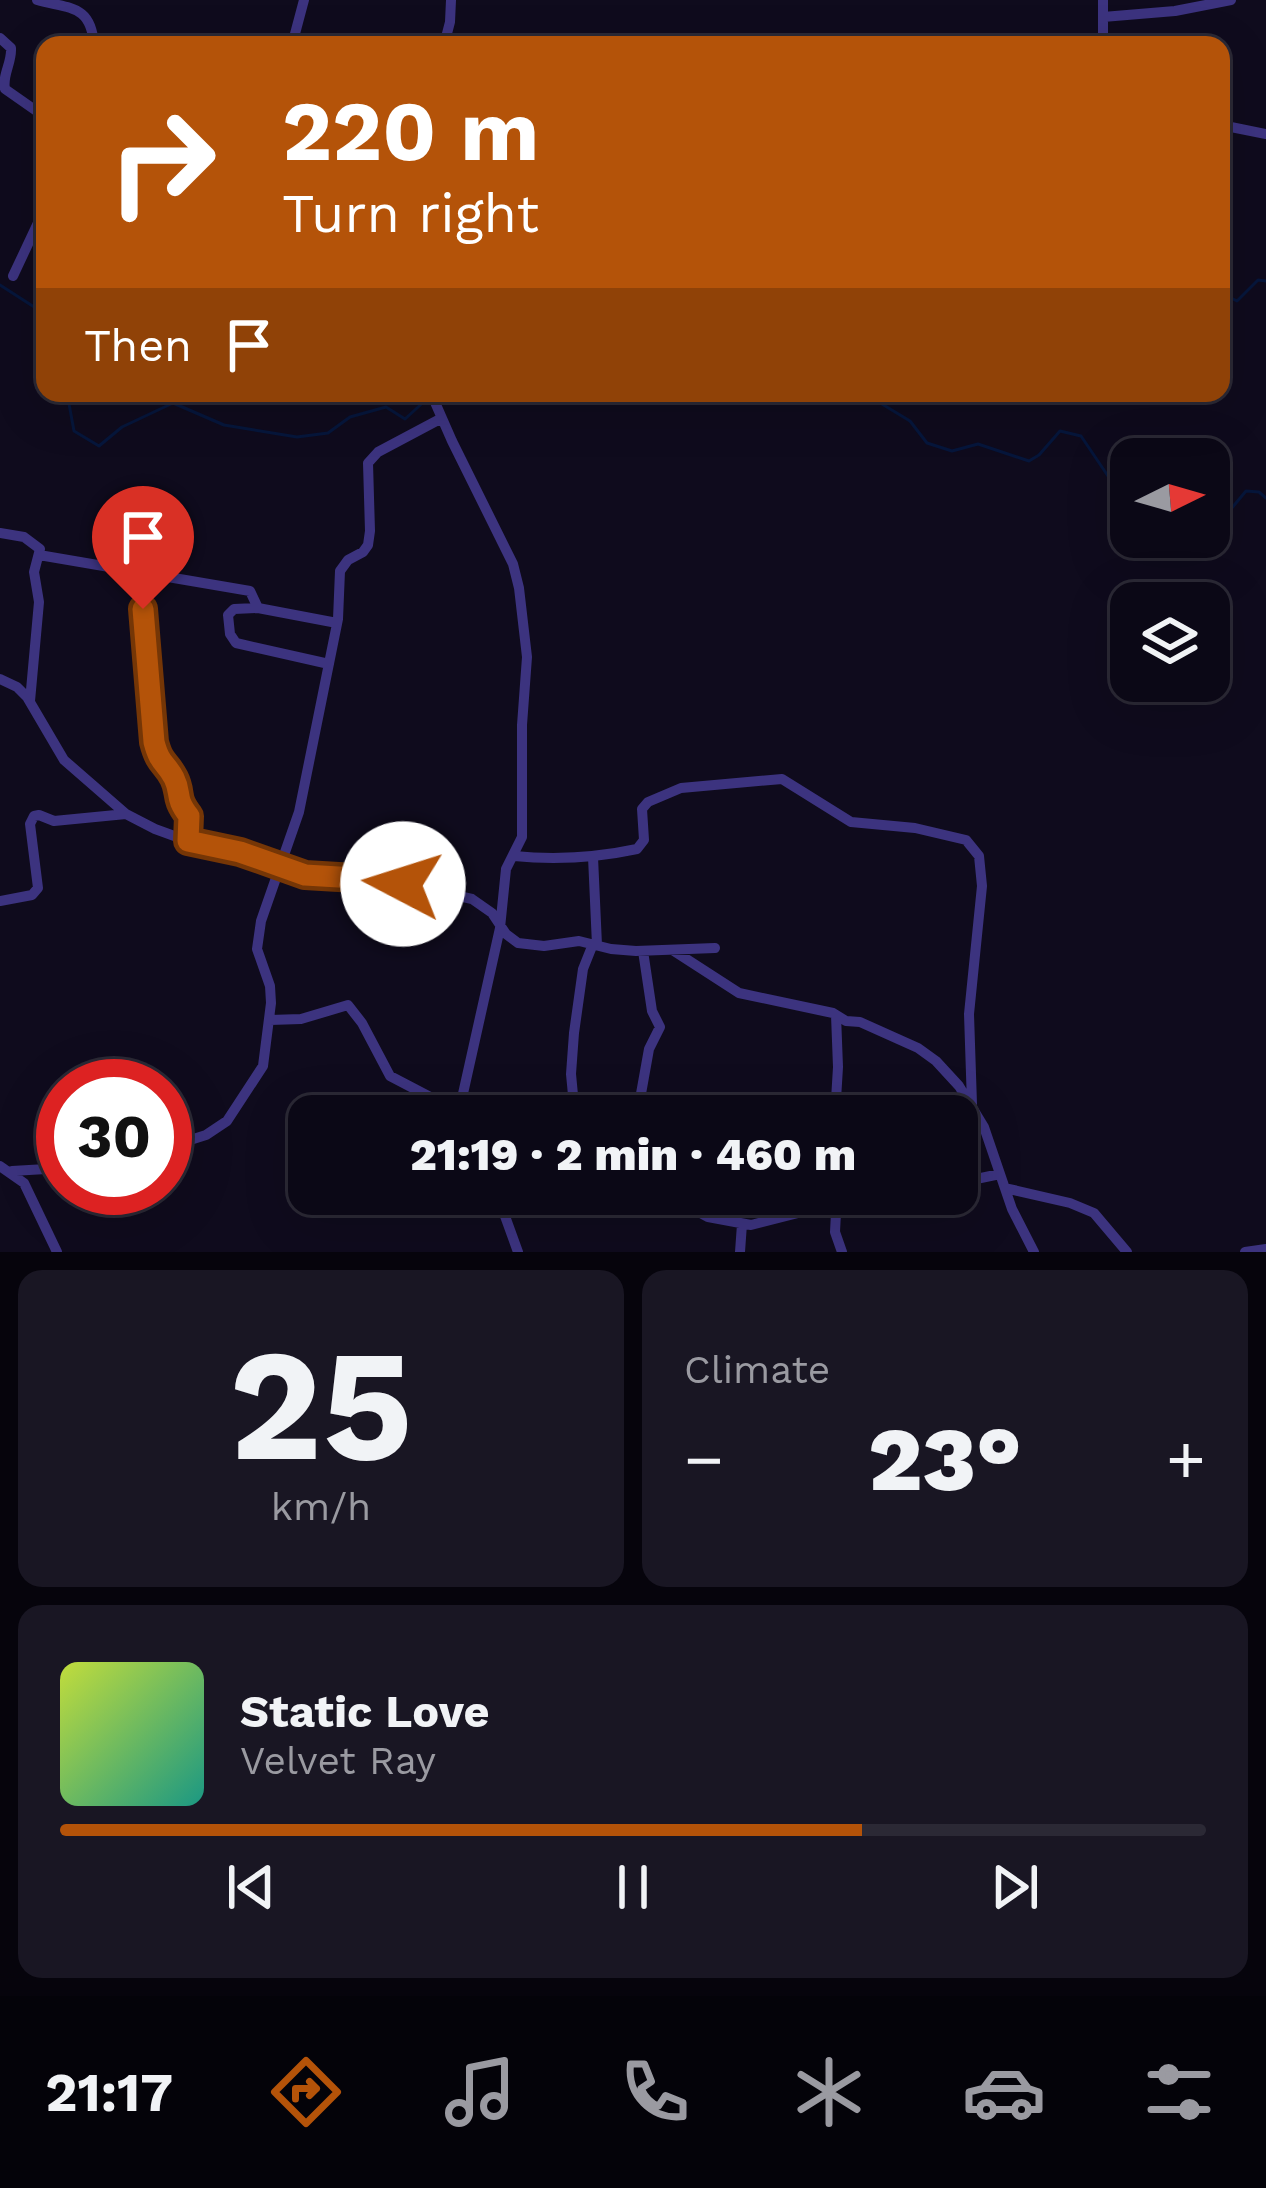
<!DOCTYPE html>
<html lang="en">
<head>
<meta charset="utf-8">
<style>
	:root { --surface:#0b0816; --page:#191623; --text:#f1f3f6; --muted:#9a9aa1; --line:#2b2935; --accent:#b45309 }
	body { margin:0; font-family:"Work Sans",sans-serif; background:var(--page); color:var(--text); height:100vh; display:flex; flex-direction:column; font-size:45px; white-space:nowrap }
	* { box-sizing:border-box; margin:0 }
	p { font-size:39px; color:var(--muted) }
	.icon { flex:none; width:66px; height:66px; fill:none; stroke:currentColor; stroke-width:2; stroke-linecap:round; stroke-linejoin:round }
	.map { position:relative; height:1252px; overflow:hidden }
	.drawer { display:flex; flex-direction:column; gap:18px; padding:18px; background:#06040c; flex:1 }
	.drawer>* { flex:none }
	.hud { position:absolute; left:36px; top:36px; width:1194px; height:366px; border-radius:24px; box-shadow:0 12px 48px #0002,0 0 0 3px var(--line); background:#b45309; color:#fff; overflow:hidden }
	.needle { width:78px; rotate:85deg }
	.tools { position:absolute; left:1110px; top:438px; display:grid; gap:24px }
	.tools a { display:grid; place-items:center; width:120px; height:120px; border-radius:24px; background:var(--surface); box-shadow:0 12px 48px #0002,0 0 0 3px var(--line); font-size:60px }
	.speed { position:absolute; left:36px; top:1059px; display:flex; gap:24px; font-size:60px; font-weight:700; text-align:center }
	.speed>* { display:grid; place-content:center; width:156px; height:156px; border-radius:50%; background:var(--surface); box-shadow:0 12px 48px #0002,0 0 0 3px var(--line); line-height:1 }
	.speed .limit { border:18px solid #d22; background:#fff; color:#111 }
	.pin { position:absolute; display:grid; place-items:center; width:102px; height:102px; color:#fff; margin:-123px -51px; border-radius:50% 50% 50% 0; rotate:-45deg; box-shadow:0 0 12px #0007 }
	.pin .icon { rotate:45deg }
	.me { position:absolute; width:132px; margin:-66px; rotate:275deg; stroke-linejoin:round; filter:drop-shadow(0 0 9px #0008) }
	.turn { display:flex; align-items:center; gap:42px; height:252px; padding:0 48px; font-size:54px }
	.turn .icon { width:156px; height:156px; stroke-width:2.5 }
	.turn b { display:block; font-size:84px; line-height:102px }
	.then { display:flex; align-items:center; height:114px; padding:0 48px; background:#0003; gap:24px; font-size:45px }
	.big { font-size:90px; font-weight:800; line-height:1.1 }
	.drawer .tile { flex:1; display:flex; flex-direction:column; justify-content:center; gap:18px; min-width:0; padding:0 42px; border-radius:24px; background:var(--page) }
	.drawer .dial { align-items:center; gap:0 }
	.dial b { font-size:156px; line-height:1 }
	.song { display:flex; align-items:center; gap:36px }
	.cover { width:144px; height:144px; border-radius:18px; background:linear-gradient(135deg,hsl(70 70% 55%),hsl(170 70% 35%)) }
	.played { height:12px; border-radius:6px; background:linear-gradient(90deg,var(--accent) 70%,var(--line) 70%) }
	.keys { display:flex; justify-content:space-around; direction:ltr }
	.heat { display:flex; justify-content:space-between; align-items:center; font-size:66px; direction:ltr }
	.drawer .tiles { flex:1; display:grid; gap:18px; grid-template-columns:1fr 1fr }
	.tile:last-child { grid-column:span 2 }
	.trip { position:absolute; left:288px; top:1095px; width:690px; height:120px; border-radius:24px; background:var(--surface); box-shadow:0 12px 48px #0002,0 0 0 3px var(--line); font-weight:800; line-height:120px; text-align:center }
	.tab-bar { display:flex; height:192px; justify-content:space-around; align-items:center; background:#040309; color:var(--muted) }
	.tab-bar .icon { width:84px; height:84px }
	.tab-bar .current { color:var(--accent) }
	.tab-bar b { font-size:54px; color:var(--text) }
	.map>svg:first-child { display:block }
	.lines { fill:none; stroke-linecap:round; stroke-linejoin:round }
	.stream { stroke:#06163b; stroke-width:3 }
	.minor { stroke:#3c337f; stroke-width:10 }
	.route-casing { stroke:#753606; stroke-width:30 }
	.route { stroke:#b45309; stroke-width:21 }
</style>
</head>
<body>
<div class="map">
<svg width="1266" height="1252" viewBox="0 0 1266 1252">
	<rect width="100%" height="100%" fill="#0f0b1d"/>
	<g class="lines">
		<path class="stream" d="M0,285L45,314
			M1221,293L1237,301L1258,280L1266,281
			M67,393L74,431L99,446L122,427L173,403L224,425L297,437L328,433L350,417L386,407L405,419L428,398
			M870,393L872,398L910,421L927,443L952,451L978,444L1029,461L1039,455L1060,431L1081,436L1110,479L1131,487
			M1209,508L1231,509L1246,491L1259,492L1266,498"/>
		<path class="minor" d="M37,0C69,9 91,4 94,45
			M1103,17L1175,11L1231,0
			M0,38L11,48C12,63 2,75 5,89L45,117
			M292,45L304,0
			M444,45L450,22L451,0
			M1103,45V0
			M1221,125L1266,134
			M13,276L45,208
			M434,393V400L452,441L513,564L519,588L527,657L522,725V837L506,869L500,928L458,1116
			M0,533L24,537L40,549L34,572L39,602L30,701
			M39,555L250,591L258,608
			M145,573L144,627L153,709L154,742L158,759L176,782L178,802L189,816L188,841
			M329,664L236,643L230,634L228,615L234,609L258,608L337,623
			M0,679L17,687L27,697L64,760L126,814L155,829L188,841L240,852L305,876L388,880L472,899L492,913L506,934L518,943L544,946L579,941L611,949L636,951L715,948
			M514,856C556,860 595,858 637,849L644,840L642,809L648,802L681,788L782,779L851,822L915,828L966,840L979,856L982,886L969,1014L972,1104
			M593,857L597,945
			M0,901L32,895L38,888L30,824L34,816L39,815L54,821L126,814
			M674,951L739,993L833,1013L846,1021L860,1022L918,1048L936,1061L959,1086L984,1127L1012,1209L1034,1252
			M270,1020L301,1019L348,1005L362,1023L390,1076L434,1099L450,1116
			M575,1116L571,1074L574,1033L583,969L593,944
			M637,1116L649,1049L660,1027L652,1011L643,951
			M835,1116L838,1067L836,1015
			M165,1148L206,1135L227,1121L263,1066L271,1003L270,986L257,949L261,921L299,812L338,619L340,571L348,560L363,552L368,545L370,531L368,463L378,452L442,418
			M0,1166L24,1183L57,1252
			M12,1171L63,1168
			M957,1183L1000,1174
			M1005,1188L1070,1203L1094,1213L1127,1252
			M497,1194L518,1252
			M666,1194L708,1217L751,1225L806,1211L902,1194
			M837,1194L835,1232L842,1252
			M740,1252L742,1224
			M1245,1252L1266,1249"/>
	</g>
	<g class="lines">
		<defs>
			<path id="route" d="M143,609L154,742C160,765 165,761 174,778C182,794 174,797 189,816L188,841L240,852L305,875L372,879L403,884"/>
		</defs>
		<use href="#route" class="route-casing"/>
		<use href="#route" class="route"/>
	</g>
</svg>
<div class="tools">
<a><svg class="needle" viewBox="-14 -14 28 28"><path d="M0-13l5 13h-10z" fill="#e53935"/><path d="M0 13l5-13h-10z" fill="#9a9aa1"/></svg></a>
<a><svg class="icon" aria-label="layers" viewBox="0 0 24 24"><path d="M12 4l9 5-9 5-9-5zM3 14l9 5 9-5"/></svg></a>
</div>
<div class="speed"><div class="limit">30</div></div>
<div class="pin" style="left:143px;top:609px;background:#d93025"><svg class="icon" aria-label="arrive" viewBox="0 0 24 24"><path d="M6 21V4h12l-3 4 3 4H6"/></svg></div>
<svg class="me" style="left:403px;top:884px" viewBox="-20 -20 40 40"><circle r="19" fill="#fff"/><path d="M0-13L10 11 0 6-10 11z" fill="#b45309"/></svg>
<div class="trip">21:19 · 2 min · 460 m</div>
<div class="hud">
<div class="turn"><svg class="icon" aria-label="right" viewBox="0 0 24 24"><path d="M7 20v-9h11M14 6l5 5-5 5"/></svg><div><b>220 m</b>Turn right</div></div>
<div class="then">Then<svg class="icon" aria-label="arrive" viewBox="0 0 24 24"><path d="M6 21V4h12l-3 4 3 4H6"/></svg></div>
</div>
</div>
<section class="drawer">
<div class="tiles">
<div class="tile dial"><b>25</b><p>km/h</p></div>
<div class="tile"><p>Climate</p>
<div class="heat"><a>−</a><b class="big">23°</b><a>+</a></div>
</div>
<div class="tile">
<div class="song"><i class="cover"></i><div><b>Static Love</b><p>Velvet Ray</p></div></div>
<div class="played"></div>
<div class="keys"><svg class="icon" aria-label="previous" viewBox="0 0 24 24"><path d="M18 5L8 12l10 7zM5 5v14"/></svg><svg class="icon" aria-label="pause" viewBox="0 0 24 24"><path d="M8 5v14M16 5v14"/></svg><svg class="icon" aria-label="next" viewBox="0 0 24 24"><path d="M6 5l10 7-10 7zM19 5v14"/></svg></div>
</div>
</div>
</section>
<nav class="tab-bar">
<b>21:17</b>
<svg class="icon current" aria-label="directions" viewBox="0 0 24 24"><path d="M12 3l9 9-9 9-9-9zM9 14v-3h6M13 9l2 2-2 2"/></svg>
<svg class="icon" aria-label="music" viewBox="0 0 24 24"><path d="M9 18V5l10-2v13"/><circle cx="6" cy="18" r="3"/><circle cx="16" cy="16" r="3"/></svg>
<svg class="icon" aria-label="phone" viewBox="0 0 24 24"><path d="M5 4h4l2 5-3 2q2 4 5 5l2-3 5 2v4C11 20 4 13 5 4z"/></svg>
<svg class="icon" aria-label="climate" viewBox="0 0 24 24"><path d="M12 3v18M4 7l16 10M4 17L20 7"/></svg>
<svg class="icon" aria-label="car" viewBox="0 0 24 24"><path d="M5 17H2v-5l4-1 3-4h7l3 4 3 1v5h-3M9 17h6M6 11h13"/><circle cx="7" cy="17" r="2"/><circle cx="17" cy="17" r="2"/></svg>
<svg class="icon" aria-label="filters" viewBox="0 0 24 24"><path d="M4 7h16M4 17h16"/><circle cx="9" cy="7" r="2"/><circle cx="15" cy="17" r="2"/></svg>
</nav>
</body>
</html>
